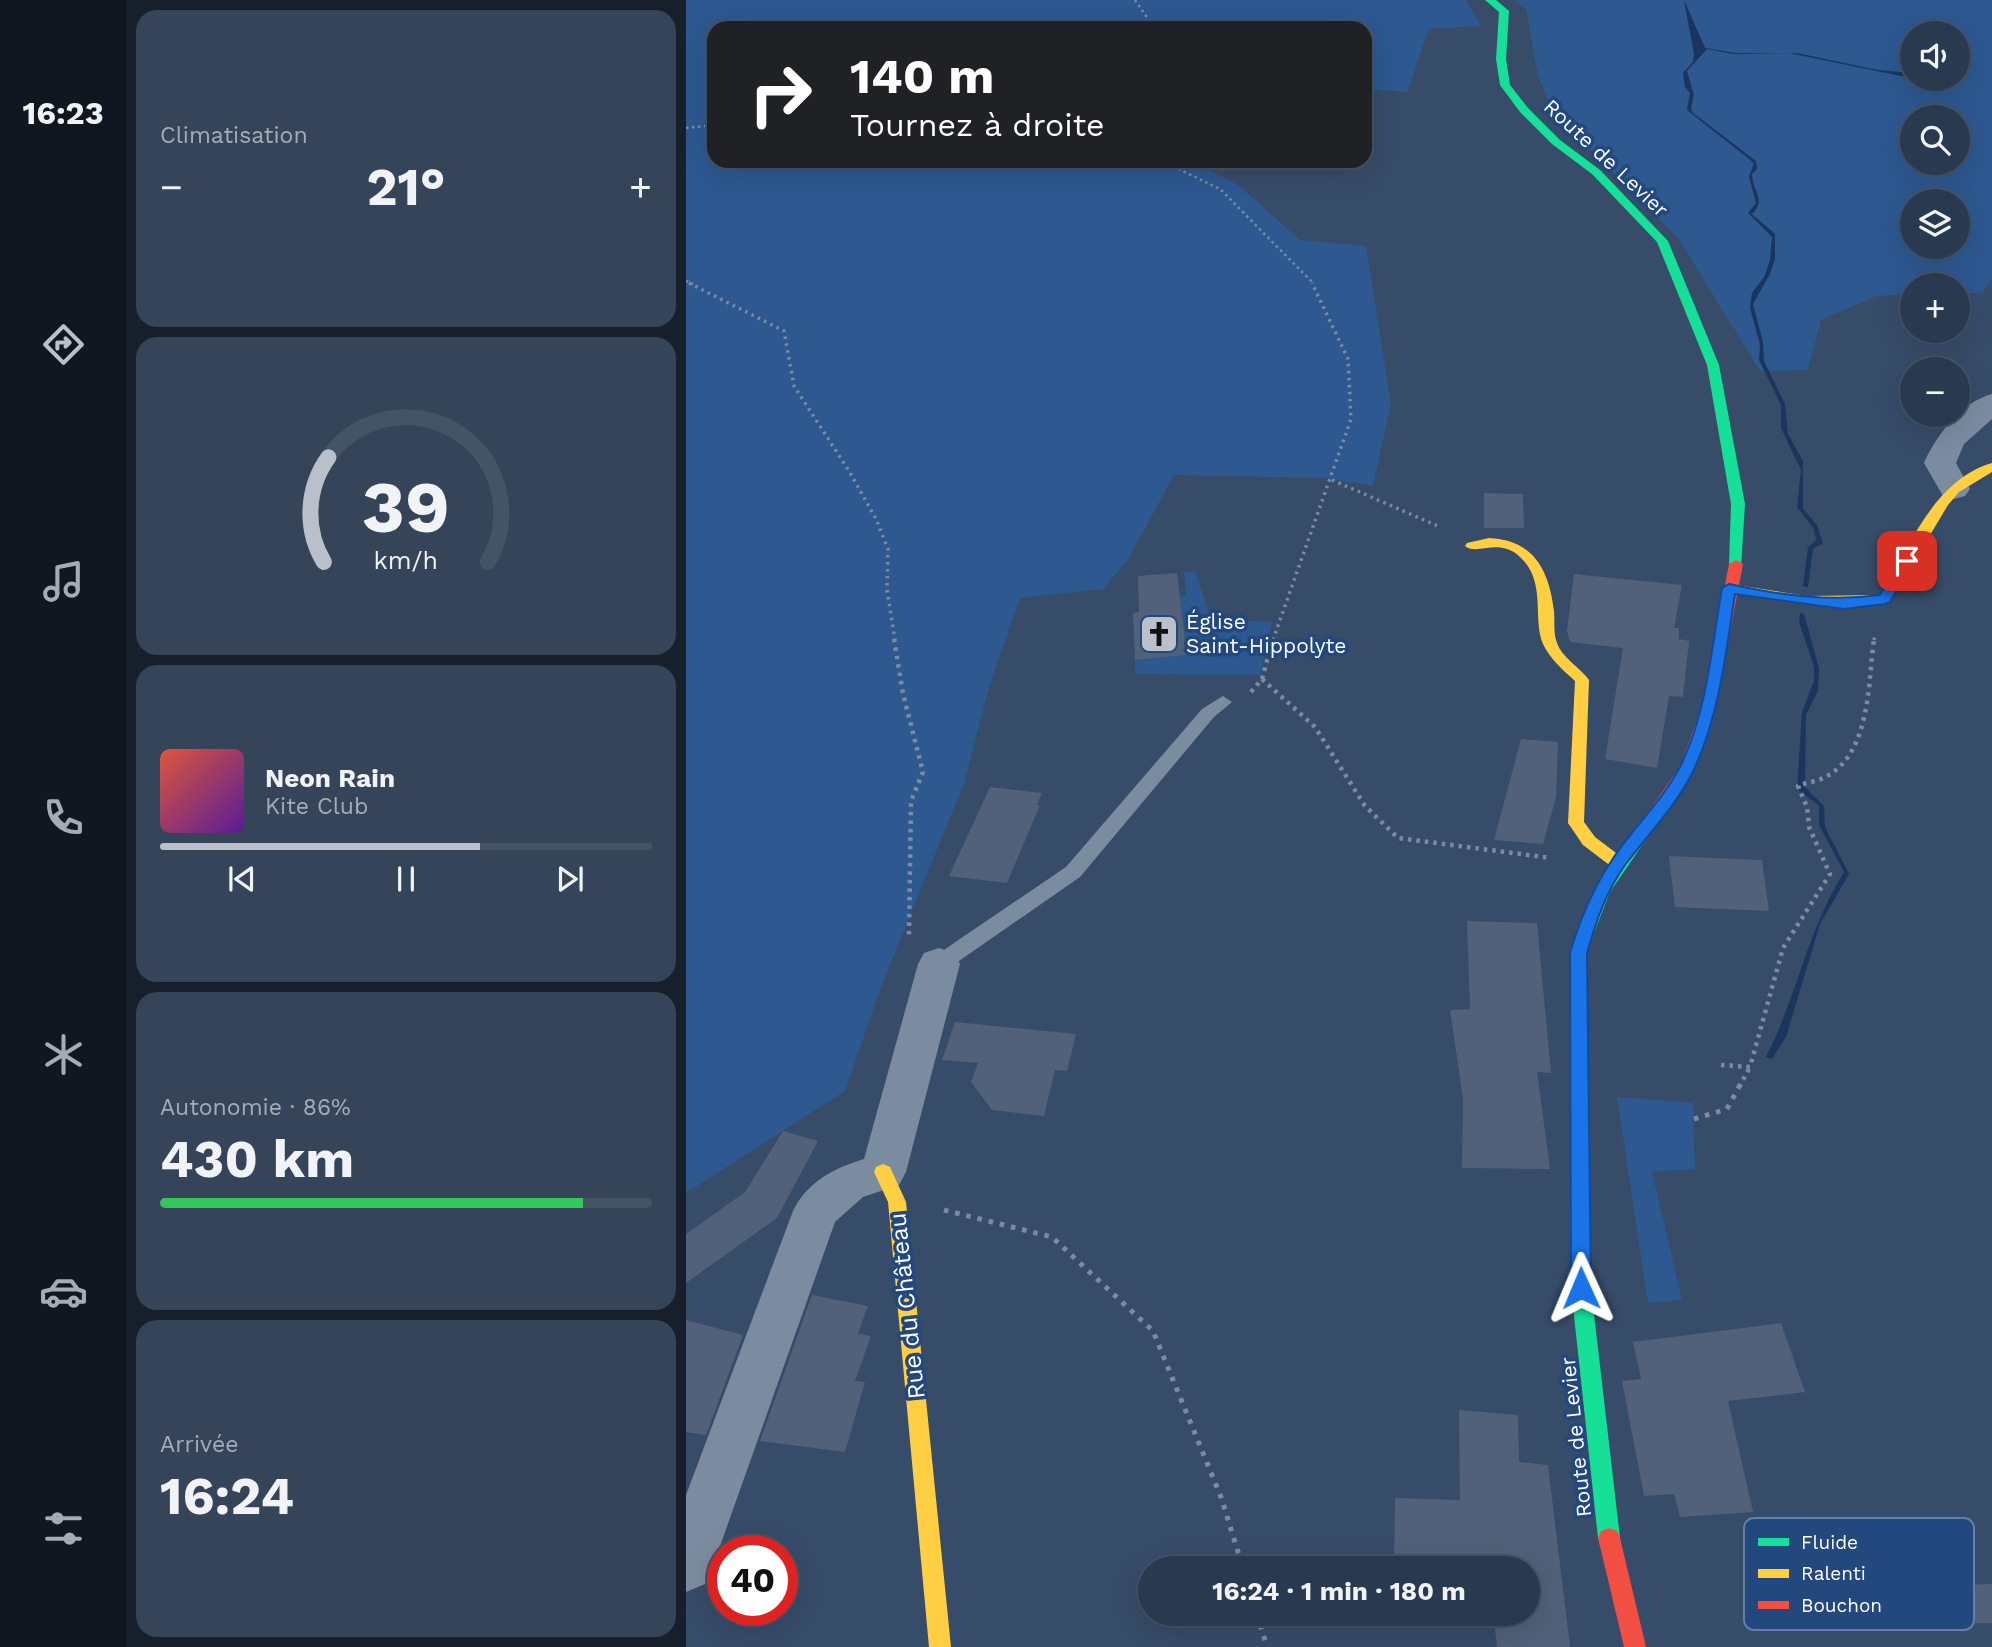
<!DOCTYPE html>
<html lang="fr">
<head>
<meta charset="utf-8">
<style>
	:root { --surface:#29394f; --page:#354459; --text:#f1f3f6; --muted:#a5acb7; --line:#455366; --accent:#b9c0ca }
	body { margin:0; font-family:"Work Sans",sans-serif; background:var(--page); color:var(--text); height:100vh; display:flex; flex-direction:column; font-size:26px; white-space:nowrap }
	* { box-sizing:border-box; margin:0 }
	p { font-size:23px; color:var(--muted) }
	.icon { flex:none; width:38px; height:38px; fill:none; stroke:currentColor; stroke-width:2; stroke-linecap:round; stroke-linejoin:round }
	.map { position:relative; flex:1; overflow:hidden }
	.sheet { display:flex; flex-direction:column; gap:10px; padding:10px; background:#171f2b; width:560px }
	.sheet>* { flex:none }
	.banner { position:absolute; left:21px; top:21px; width:665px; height:147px; border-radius:21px; box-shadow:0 7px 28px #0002,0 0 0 2px var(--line); background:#202124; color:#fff; overflow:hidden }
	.controls { position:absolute; left:1214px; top:21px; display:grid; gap:14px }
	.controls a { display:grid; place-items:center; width:70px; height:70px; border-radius:50%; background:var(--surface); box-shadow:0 7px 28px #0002,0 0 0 2px var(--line); font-size:35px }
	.speed { position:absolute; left:21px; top:1535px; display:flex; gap:14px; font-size:35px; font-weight:700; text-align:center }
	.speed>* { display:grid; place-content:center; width:91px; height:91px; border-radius:50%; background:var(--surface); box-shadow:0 7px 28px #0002,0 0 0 2px var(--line); line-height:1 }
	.speed .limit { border:10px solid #d22; background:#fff; color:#111 }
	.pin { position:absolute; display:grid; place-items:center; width:60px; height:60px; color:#fff; margin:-30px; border-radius:14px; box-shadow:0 4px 10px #0006 }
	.me { position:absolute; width:77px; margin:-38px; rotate:359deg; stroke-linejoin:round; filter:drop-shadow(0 0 5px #0008) }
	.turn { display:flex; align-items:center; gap:24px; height:147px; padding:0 28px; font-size:32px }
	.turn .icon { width:91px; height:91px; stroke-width:2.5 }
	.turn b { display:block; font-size:49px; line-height:60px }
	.big { font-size:52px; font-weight:700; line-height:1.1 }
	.sheet .card { flex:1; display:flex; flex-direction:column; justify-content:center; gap:10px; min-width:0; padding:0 24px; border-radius:21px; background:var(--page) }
	.sheet .dial { align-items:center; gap:0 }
	.dial svg { height:182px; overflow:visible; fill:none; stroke:var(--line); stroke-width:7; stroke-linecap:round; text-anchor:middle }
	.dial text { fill:var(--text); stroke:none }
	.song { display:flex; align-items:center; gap:21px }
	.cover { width:84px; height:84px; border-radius:10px; background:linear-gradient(135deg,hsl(10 70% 55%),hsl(270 70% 35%)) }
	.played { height:7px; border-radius:4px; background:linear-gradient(90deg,var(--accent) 65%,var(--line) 65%) }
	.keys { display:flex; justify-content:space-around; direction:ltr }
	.heat { display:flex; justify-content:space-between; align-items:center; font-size:38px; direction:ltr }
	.charge { height:10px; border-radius:5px; background:linear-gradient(90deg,#34c759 86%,var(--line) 0) }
	.trip { position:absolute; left:452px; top:1556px; width:402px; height:70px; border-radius:35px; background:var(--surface); box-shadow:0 7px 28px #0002,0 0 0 2px var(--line); font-weight:700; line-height:70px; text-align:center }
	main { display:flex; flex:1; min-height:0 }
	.menu { display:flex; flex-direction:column; width:126px; justify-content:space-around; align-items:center; background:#101720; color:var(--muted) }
	.menu .icon { width:49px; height:49px }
	.menu .on { color:var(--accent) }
	.menu b { font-size:32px; color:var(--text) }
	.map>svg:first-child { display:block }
	.green { fill:#2d5890; fill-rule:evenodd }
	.water { fill:#1a365f }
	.building { fill:#506179 }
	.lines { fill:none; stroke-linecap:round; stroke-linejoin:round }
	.path-far3 { stroke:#7c8ca0; stroke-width:2.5; stroke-dasharray:2.5 3.5; stroke-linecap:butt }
	.path-far2 { stroke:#7c8ca0; stroke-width:3.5; stroke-dasharray:2.5 4.5; stroke-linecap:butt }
	.path-far1 { stroke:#7c8ca0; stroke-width:4.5; stroke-dasharray:3.5 5; stroke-linecap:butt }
	.path { stroke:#7c8ca0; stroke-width:5; stroke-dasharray:4.5 7; stroke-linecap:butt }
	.lane { fill:#7c8ca0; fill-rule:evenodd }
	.street { fill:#7c8ca0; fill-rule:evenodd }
	.fast { fill:#16e098; fill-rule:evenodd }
	.slow { fill:#ffcf43; fill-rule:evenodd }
	.jam { fill:#f24e42; fill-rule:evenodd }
	.route { fill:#1a73e8; stroke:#114b97; stroke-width:2 }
	.labels { text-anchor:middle; stroke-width:7; stroke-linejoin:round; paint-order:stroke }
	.street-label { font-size:21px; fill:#fff; stroke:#22487e }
	.poi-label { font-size:21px; fill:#fff; stroke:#22487e; text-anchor:start }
	.near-street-label { font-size:24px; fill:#fff; stroke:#22487e }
	.key { fill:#22487e; stroke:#647fa5; stroke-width:2 }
	.key-label { font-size:19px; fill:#fff }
</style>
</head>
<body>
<main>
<nav class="menu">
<b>16:23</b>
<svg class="icon on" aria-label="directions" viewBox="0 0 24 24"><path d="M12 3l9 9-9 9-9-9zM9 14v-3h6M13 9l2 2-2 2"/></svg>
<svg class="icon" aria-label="music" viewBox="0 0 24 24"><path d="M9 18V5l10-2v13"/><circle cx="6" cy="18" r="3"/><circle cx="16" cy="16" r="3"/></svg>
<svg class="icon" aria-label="phone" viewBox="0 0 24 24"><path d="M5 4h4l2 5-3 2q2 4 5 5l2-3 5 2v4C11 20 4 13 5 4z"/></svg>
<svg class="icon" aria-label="climate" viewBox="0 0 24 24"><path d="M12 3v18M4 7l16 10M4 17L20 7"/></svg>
<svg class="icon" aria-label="car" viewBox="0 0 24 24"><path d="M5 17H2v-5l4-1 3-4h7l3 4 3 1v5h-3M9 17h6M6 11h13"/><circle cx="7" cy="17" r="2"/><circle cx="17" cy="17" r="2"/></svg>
<svg class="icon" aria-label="filters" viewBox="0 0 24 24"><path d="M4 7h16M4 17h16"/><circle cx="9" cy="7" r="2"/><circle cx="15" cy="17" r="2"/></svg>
</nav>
<section class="sheet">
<div class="card"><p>Climatisation</p>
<div class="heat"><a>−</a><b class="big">21°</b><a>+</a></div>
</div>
<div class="card dial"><svg viewBox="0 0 100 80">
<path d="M14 69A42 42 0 1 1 86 69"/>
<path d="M14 69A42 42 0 0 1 16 23" stroke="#b9c0ca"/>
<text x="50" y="56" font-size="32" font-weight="700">39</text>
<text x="50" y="72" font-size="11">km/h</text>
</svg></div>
<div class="card">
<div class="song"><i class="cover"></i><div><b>Neon Rain</b><p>Kite Club</p></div></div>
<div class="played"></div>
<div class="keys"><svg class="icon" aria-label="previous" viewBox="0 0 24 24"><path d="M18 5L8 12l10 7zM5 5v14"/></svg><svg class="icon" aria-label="pause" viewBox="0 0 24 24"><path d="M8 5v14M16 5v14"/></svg><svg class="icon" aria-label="next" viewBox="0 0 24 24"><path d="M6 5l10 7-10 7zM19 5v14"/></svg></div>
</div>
<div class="card"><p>Autonomie · 86%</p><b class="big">430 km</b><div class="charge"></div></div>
<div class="card"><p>Arrivée</p><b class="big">16:24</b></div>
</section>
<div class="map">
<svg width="1306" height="1647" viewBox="0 0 1306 1647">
	<rect width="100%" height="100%" fill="#374c69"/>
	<path class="green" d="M0,0H780L795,26L743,29L721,92L679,89V28H28V161H504L551,184L614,240L680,246L705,404L687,486L639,478L488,475L443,558L417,589L334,598L303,687L279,781L196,984L159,1091L0,1193Z
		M828,0H1306V278L1296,293H1272V285H1227V294L1190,296L1135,320L1122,370L1074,371L992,238L867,111L852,76L840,9ZM1227,33H1272V79H1227ZM1227,117H1272V163H1227ZM1227,201H1272V247H1227Z
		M509,571L525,619L586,622L574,675L449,674V660L501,655L496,610L489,598L500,596L498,572Z
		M931,1097L1007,1103L1009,1169L966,1172L996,1300L962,1303Z"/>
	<path class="water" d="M998,0L1019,48L1050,53H1111L1192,70L1227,73V76H1215L1103,53L1047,54L1021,49L1001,71L1008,95L1005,108L1007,113L1070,161L1071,169L1066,174C1066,191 1081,200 1066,214L1089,234V259L1084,274L1067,304L1077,342L1078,361L1099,404L1102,434L1117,461V509L1131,525L1137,543L1127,549L1122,587L1117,586L1122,547L1130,540L1128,529L1111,507L1115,470L1095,428V405L1073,360L1074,345L1064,308L1066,293L1078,277L1084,260L1086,237L1062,213L1070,203L1063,177L1068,163L1001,110L1004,93L999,87L997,73L1007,62L1008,54Z
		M1114,613L1118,614L1133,668L1132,691L1120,715L1119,787L1138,806L1139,827L1163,874L1134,924L1100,1037L1086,1059L1080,1057C1111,997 1121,931 1158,872L1133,825V806L1111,789L1116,712L1128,681V667L1113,622Z"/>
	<path class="building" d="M798,493L837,494L838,528H798Z
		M491,573L501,655L449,660L447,613L453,612L452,576Z
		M888,574L996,585L988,628H993V639L1003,641L997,697L983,696L971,768L919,759L937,648L884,642L881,631Z
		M835,739L872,742L870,797L857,844L808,840Z
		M304,787L356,793L351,805H354L321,883L263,876Z
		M983,856L1076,860L1083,911L989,907Z
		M781,921L851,923L865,1073L851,1072L864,1169L776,1168L777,1099L764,1010L784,1009Z
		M269,1022L390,1034L381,1071L369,1070L358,1116L306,1110L285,1082L292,1063L256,1060Z
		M97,1131L132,1141L91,1218L0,1283V1234L59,1192Z
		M126,1295L182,1306L172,1334L185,1336L169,1381L179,1382L159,1452L74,1441Z
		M0,1320L57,1335L20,1435L0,1432Z
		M1095,1323L1119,1392L1042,1401L1067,1512L994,1517L988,1494L958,1496L936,1381L955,1379L947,1342Z
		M773,1410L832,1415L833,1462L862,1465L884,1647H811L809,1628L708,1624V1614H842V1568H708L709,1498L774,1500Z
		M1306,1584V1623L1259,1624L1250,1586Z"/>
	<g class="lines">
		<path class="path-far3" d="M449,0L462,19V28
			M0,128L28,125
			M476,161L534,189L628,284
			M0,281L7,284"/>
		<path class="path-far2" d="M3,283L98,331L108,386L163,471L190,519L202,549L201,590L209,640
			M646,480L754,527
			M587,640L665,419L662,359L626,283
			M1188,640L1189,635"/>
		<path class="path-far1" d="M208,639L217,694L237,772L225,801L223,935
			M576,679L629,727L679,806L712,838L865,858
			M565,692L576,679L587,639
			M1035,1065L1064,1067L1097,948L1144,874L1123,827L1121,807L1112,786C1122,782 1134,781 1143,775C1185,749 1182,682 1188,639
			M1053,1087L1064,1067"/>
		<path class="path" d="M1008,1119L1041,1109L1054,1085
			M258,1210L366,1237L467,1331L535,1497L557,1568
			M571,1614L581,1647"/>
		<path class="lane" d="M537,696L546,702L528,717L394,877L260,970H246L243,964L246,958L380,867L516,709Z"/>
		<path class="street" d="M1306,394V419L1278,444L1270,463L1284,489L1279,496L1268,499L1257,496L1238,463C1250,436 1275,402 1306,394Z
			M253,948L268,953L274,964L220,1172L213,1185L177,1197L149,1222L27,1566L19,1584L0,1592V1495L107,1211C121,1182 148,1168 178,1159L232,964L238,953Z"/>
		<path class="fast" d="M799,0H810L823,11L820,59L824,85L842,108L874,140L914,170L982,241L1033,365L1059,504L1055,567H1045L1043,564L1045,504L1021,365L971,242L906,174L866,144L834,112L814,85L810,59L813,12Z
			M953,832L961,838L924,892L900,953L905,1288L934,1538L931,1545L923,1548L915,1545L912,1538L885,1288L884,953C898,909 918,870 947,834Z"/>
		<path class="slow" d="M1306,463V472L1273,492L1262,505L1204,602L1121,604L1043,592L1036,588L1043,584L1121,596L1195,595C1223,547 1248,480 1306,463Z
			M803,538C848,540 863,570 868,611C869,622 867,633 871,643C877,659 894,667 903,680L898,822L909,837L938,859L940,863L938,867H926L897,845L882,823L889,681C877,670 864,659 857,644C846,618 861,582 834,557C813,537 791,556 779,546L781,543Z
			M197,1164L204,1167L220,1202L265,1647H243L202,1202L188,1172L190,1167Z"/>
		<path class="jam" d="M1050,560L1057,564L1030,705L1010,766L959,842H947L945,838L947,834L995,765L1016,705L1043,564Z
			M923,1528L931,1531L934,1538L960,1647H938L912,1538L915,1531Z"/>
	</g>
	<path class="route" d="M1221,557L1228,561L1204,602L1199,604L1158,609L1049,594C1040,651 1034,711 1010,765C994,802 963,833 939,865C920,892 910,921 901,953L905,1288L902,1294L895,1297L888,1294L885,1288L884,953C894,919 906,890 926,860C947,828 977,800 995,765C1021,711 1026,646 1036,588L1043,584C1093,595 1143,602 1194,595L1216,558Z"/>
	<defs>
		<symbol id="church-square" viewBox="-11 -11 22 22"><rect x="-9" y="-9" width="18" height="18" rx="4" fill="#b9c0ca" stroke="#22487e"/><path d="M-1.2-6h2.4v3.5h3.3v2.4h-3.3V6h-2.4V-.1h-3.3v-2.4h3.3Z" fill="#111"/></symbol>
	</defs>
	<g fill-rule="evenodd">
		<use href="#church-square" x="451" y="612" width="44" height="44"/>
	</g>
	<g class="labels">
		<g class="street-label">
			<text transform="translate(920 158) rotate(43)" y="7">Route de Levier</text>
			<text transform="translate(890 1437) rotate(-96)" y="7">Route de Levier</text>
		</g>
		<g class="poi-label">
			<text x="500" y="629">Église<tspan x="500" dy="24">Saint-Hippolyte</tspan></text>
		</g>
		<g class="near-street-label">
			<text transform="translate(221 1306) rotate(-96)" y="8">Rue du Château</text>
		</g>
	</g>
	<rect x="1058" y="1518" width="230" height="112" rx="10" class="key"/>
	<rect x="1072" y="1538" width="31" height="8" fill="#16e098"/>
	<rect x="1072" y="1569" width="31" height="9" fill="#ffcf43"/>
	<rect x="1072" y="1601" width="31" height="8" fill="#f24e42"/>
	<g class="key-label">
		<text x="1115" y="1549">Fluide</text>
		<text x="1115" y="1580">Ralenti</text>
		<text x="1115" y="1612">Bouchon</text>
	</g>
</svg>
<div class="controls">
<a><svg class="icon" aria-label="sound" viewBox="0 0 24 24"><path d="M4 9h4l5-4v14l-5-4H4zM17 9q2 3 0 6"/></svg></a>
<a><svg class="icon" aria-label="search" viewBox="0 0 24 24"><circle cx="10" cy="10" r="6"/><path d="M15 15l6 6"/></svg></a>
<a><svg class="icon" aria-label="layers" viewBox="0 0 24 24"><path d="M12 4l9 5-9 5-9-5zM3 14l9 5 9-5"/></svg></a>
<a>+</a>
<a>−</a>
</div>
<div class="speed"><div class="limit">40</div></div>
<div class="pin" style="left:1221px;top:561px;background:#d93025"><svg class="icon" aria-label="arrive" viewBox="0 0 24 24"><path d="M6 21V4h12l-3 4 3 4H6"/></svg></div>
<svg class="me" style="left:895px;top:1288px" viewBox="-20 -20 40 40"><path d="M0-17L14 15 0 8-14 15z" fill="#1a73e8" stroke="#fff" stroke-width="4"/></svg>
<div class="trip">16:24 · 1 min · 180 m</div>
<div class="banner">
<div class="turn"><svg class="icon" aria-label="right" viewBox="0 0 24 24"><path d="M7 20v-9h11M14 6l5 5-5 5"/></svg><div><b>140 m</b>Tournez à droite</div></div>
</div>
</div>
</main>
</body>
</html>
